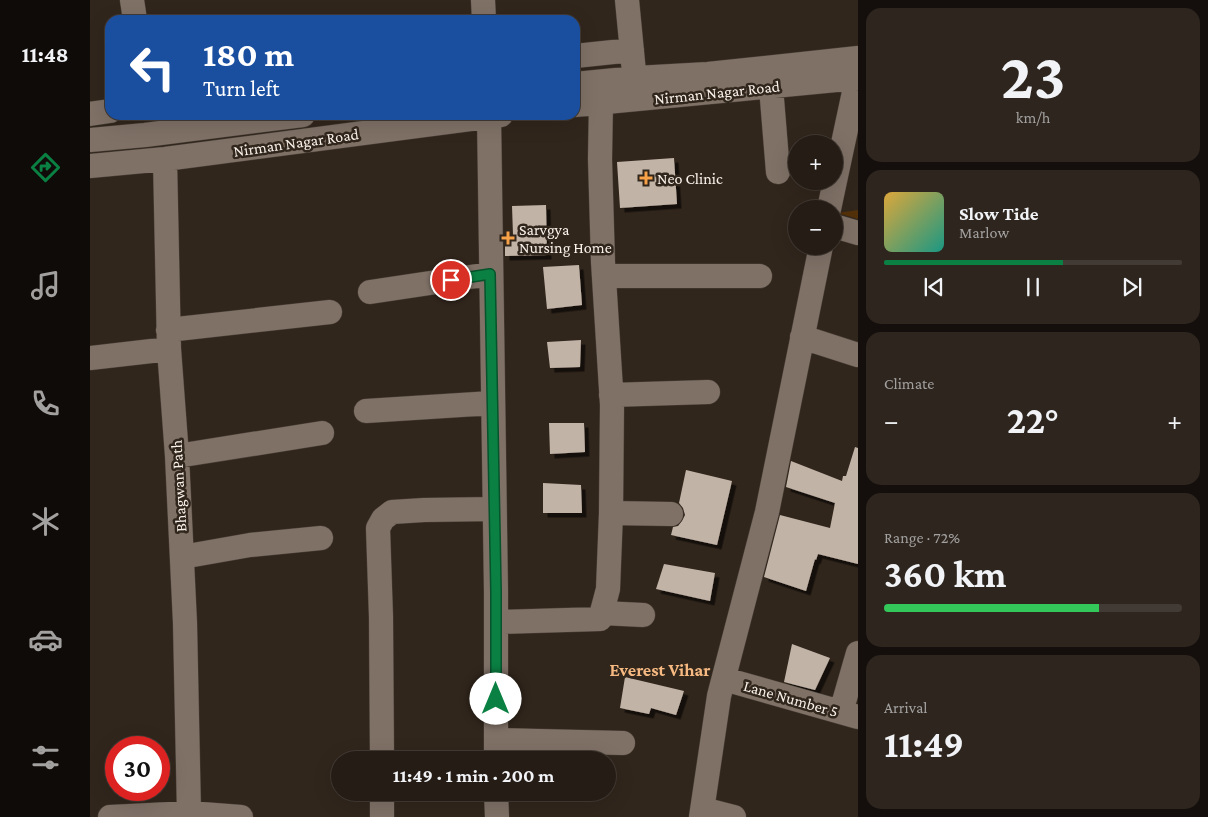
<!DOCTYPE html>
<html lang="en">
<head>
<meta charset="utf-8">
<style>
	:root { --surface:#251c15; --page:#2d251e; --text:#f1f3f6; --muted:#a3a1a0; --line:#423a34; --accent:#0b8043 }
	body { margin:0; font-family:"Crimson Pro",serif; background:var(--page); color:var(--text); height:100vh; display:flex; flex-direction:column; font-size:19px; white-space:nowrap }
	* { box-sizing:border-box; margin:0 }
	p { font-size:16px; color:var(--muted) }
	.icon { flex:none; width:28px; height:28px; fill:none; stroke:currentColor; stroke-width:2; stroke-linecap:round; stroke-linejoin:round }
	.map { position:relative; flex:1; overflow:hidden }
	.sheet { display:flex; flex-direction:column; gap:8px; padding:8px; background:#140f0c; width:350px }
	.sheet>* { flex:none }
	.top-card { position:absolute; left:15px; top:15px; width:475px; height:105px; border-radius:15px; box-shadow:0 5px 20px #0002,0 0 0 1px var(--line); background:#1a4fa0; color:#fff; overflow:hidden }
	.buttons { position:absolute; left:698px; top:135px; display:grid; gap:10px }
	.buttons a { display:grid; place-items:center; width:55px; height:55px; border-radius:50%; background:var(--surface); box-shadow:0 5px 20px #0002,0 0 0 1px var(--line); font-size:25px }
	.speed { position:absolute; left:15px; top:736px; display:flex; gap:10px; font-size:25px; font-weight:700; text-align:center }
	.speed>* { display:grid; place-content:center; width:65px; height:65px; border-radius:50%; background:var(--surface); box-shadow:0 5px 20px #0002,0 0 0 1px var(--line); line-height:1 }
	.speed .limit { border:8px solid #d22; background:#fff; color:#111 }
	.pin { position:absolute; display:grid; place-items:center; width:42px; height:42px; color:#fff; margin:-21px; border:2px solid #fff; border-radius:50%; box-shadow:0 1px 5px #0007 }
	.me { position:absolute; width:55px; margin:-28px; rotate:0deg; stroke-linejoin:round; filter:drop-shadow(0 0 4px #0008) }
	.turn { display:flex; align-items:center; gap:18px; height:105px; padding:0 15px; font-size:22px }
	.turn .icon { width:65px; height:65px; stroke-width:2.5 }
	.turn b { display:block; font-size:35px; line-height:42px }
	.big { font-size:38px; font-weight:700; line-height:1.1 }
	.sheet .widget { flex:1; display:flex; flex-direction:column; justify-content:center; gap:8px; min-width:0; padding:0 18px; border-radius:15px; background:var(--page) }
	.sheet .dial { align-items:center; gap:0 }
	.dial b { font-size:65px; line-height:1 }
	.song { display:flex; align-items:center; gap:15px }
	.cover { width:60px; height:60px; border-radius:8px; background:linear-gradient(135deg,hsl(40 70% 55%),hsl(170 70% 35%)) }
	.played { height:5px; border-radius:2px; background:linear-gradient(90deg,var(--accent) 60%,var(--line) 60%) }
	.keys { display:flex; justify-content:space-around; direction:ltr }
	.heat { display:flex; justify-content:space-between; align-items:center; font-size:28px; direction:ltr }
	.charge { height:8px; border-radius:4px; background:linear-gradient(90deg,#34c759 72%,var(--line) 0) }
	.trip { position:absolute; left:241px; top:751px; width:285px; height:50px; border-radius:25px; background:var(--surface); box-shadow:0 5px 20px #0002,0 0 0 1px var(--line); font-weight:700; line-height:50px; text-align:center }
	main { display:flex; flex:1; min-height:0 }
	.tab-bar { display:flex; flex-direction:column; width:90px; justify-content:space-around; align-items:center; background:#0f0b08; color:var(--muted) }
	.tab-bar .icon { width:35px; height:35px }
	.tab-bar .selected { color:var(--accent) }
	.tab-bar b { font-size:22px; color:var(--text) }
	.map>svg:first-child { display:block }
	.green { fill:#52300a }
	.building { fill:#c2b3a7; filter:url(#shadow) }
	.lines { fill:none; stroke-linecap:round; stroke-linejoin:round }
	.minor-casing { stroke:#4a4138; stroke-width:25 }
	.minor { stroke:#7f7166; stroke-width:24 }
	.route-casing { stroke:#07532c; stroke-width:12 }
	.route { stroke:#0b8043; stroke-width:9 }
	.poi-dot { fill:#f7a248; stroke:#31261c; stroke-width:2 }
	.labels { text-anchor:middle; stroke-width:5; stroke-linejoin:round; paint-order:stroke }
	.street-label { font-size:16px; fill:#f9f2eb; stroke:#31261c }
	.poi-label { font-size:16px; fill:#f9f2eb; stroke:#31261c; text-anchor:start }
	.neighbourhood-label { font-size:18px; font-weight:bold; fill:#f5b981; stroke:#31261c }
</style>
</head>
<body>
<main>
<nav class="tab-bar">
<b>11:48</b>
<svg class="icon selected" aria-label="directions" viewBox="0 0 24 24"><path d="M12 3l9 9-9 9-9-9zM9 14v-3h6M13 9l2 2-2 2"/></svg>
<svg class="icon" aria-label="music" viewBox="0 0 24 24"><path d="M9 18V5l10-2v13"/><circle cx="6" cy="18" r="3"/><circle cx="16" cy="16" r="3"/></svg>
<svg class="icon" aria-label="phone" viewBox="0 0 24 24"><path d="M5 4h4l2 5-3 2q2 4 5 5l2-3 5 2v4C11 20 4 13 5 4z"/></svg>
<svg class="icon" aria-label="climate" viewBox="0 0 24 24"><path d="M12 3v18M4 7l16 10M4 17L20 7"/></svg>
<svg class="icon" aria-label="car" viewBox="0 0 24 24"><path d="M5 17H2v-5l4-1 3-4h7l3 4 3 1v5h-3M9 17h6M6 11h13"/><circle cx="7" cy="17" r="2"/><circle cx="17" cy="17" r="2"/></svg>
<svg class="icon" aria-label="filters" viewBox="0 0 24 24"><path d="M4 7h16M4 17h16"/><circle cx="9" cy="7" r="2"/><circle cx="15" cy="17" r="2"/></svg>
</nav>
<div class="map">
<svg width="768" height="817" viewBox="0 0 768 817">
	<defs>
		<filter id="shadow"><feDropShadow dx="4.5" dy="4.5" stdDeviation="0" flood-color="#0009"/></filter>
	</defs>
	<rect width="100%" height="100%" fill="#31261c"/>
	<path class="green" d="M768,210V219L747,213Z"/>
	<path class="building" d="M584,158L587,204L530,208L527,162Z
		M456,205L457,255L415,256V235H423L422,206Z
		M489,265L492,305L457,309L453,267Z
		M491,340L490,367L460,368L457,342Z
		M459,423H494L495,452L460,454Z
		M765,447L768,448V564L728,554L726,560L725,559L716,591L674,577L690,515L740,528L745,503L696,487L701,461L752,481L753,476H756Z
		M596,470L642,481L627,545L581,535L583,527L588,526L592,521L595,515L593,508L589,503Z
		M453,483L491,485L492,513H453Z
		M574,564L625,573L620,601L566,589Z
		M702,644L740,658L725,690L694,682Z
		M535,677L594,691L586,715L561,708L559,714L530,708Z"/>
	<g class="lines">
		<defs>
			<path id="minor" d="M42,0L45,20
				M393,0L394,20
				M537,0L546,93
				M485,56L542,50
				M485,84L546,78L618,74L768,58
				M681,87L688,172
				M485,105L768,78
				M0,114L20,111
				M399,115L406,592V760
				M0,140L55,135L213,115
				M75,159L79,349L87,456L95,623L99,813
				M0,166L75,159L411,115
				M739,209L767,78
				M744,226L768,233
				M514,276H670
				M280,292L400,274
				M78,330L240,312
				M712,337L768,355
				M0,358L79,349
				M521,395L618,392
				M276,411L402,403
				M87,456L232,433
				M521,513L581,514
				M92,557L160,545L231,538
				M512,613L553,615
				M406,622L510,619L518,589L521,513L522,405L513,262L510,159L511,102
				M634,679L768,717
				M751,712L768,653
				M406,740L533,743
				M292,760L291,617L288,528L293,519L302,512L334,510L404,509
				M292,792V817
				M406,792L407,817
				M613,809L644,817
				M20,817L99,813L151,817
				M611,817L629,696L677,512L731,246"/>
		</defs>
		<use href="#minor" class="minor-casing"/>
		<use href="#minor" class="minor"/>
	</g>
	<g class="lines">
		<defs>
			<path id="route" d="M361,280L400,274L406,592V699"/>
		</defs>
		<use href="#route" class="route-casing"/>
		<use href="#route" class="route"/>
	</g>
	<g class="poi-dot">
		<path d="M553.5 170.5h5v5h5v5h-5v5h-5v-5h-5v-5h5z"/>
		<path d="M415.5 230.5h5v5h5v5h-5v5h-5v-5h-5v-5h5z"/>
	</g>
	<g class="labels">
		<g class="street-label">
			<text transform="translate(627 92) rotate(-6)" y="6">Nirman Nagar Road</text>
			<text transform="translate(206 142) rotate(-8)" y="6">Nirman Nagar Road</text>
			<text transform="translate(88 486) rotate(-93)" y="6">Bhagwan Path</text>
			<text transform="translate(701 698) rotate(16)" y="6">Lane Number 5</text>
		</g>
		<g class="poi-label">
			<text x="567" y="184">Neo Clinic</text>
			<text x="429" y="235">Sarvgya<tspan x="429" dy="18">Nursing Home</tspan></text>
		</g>
		<g class="neighbourhood-label">
			<text x="570" y="676">Everest Vihar</text>
		</g>
	</g>
</svg>
<div class="buttons">
<a>+</a>
<a>−</a>
</div>
<div class="speed"><div class="limit">30</div></div>
<div class="pin" style="left:361px;top:280px;background:#d93025"><svg class="icon" aria-label="arrive" viewBox="0 0 24 24"><path d="M6 21V4h12l-3 4 3 4H6"/></svg></div>
<svg class="me" style="left:406px;top:699px" viewBox="-20 -20 40 40"><circle r="19" fill="#fff"/><path d="M0-13L10 11 0 6-10 11z" fill="#0b8043"/></svg>
<div class="trip">11:49 · 1 min · 200 m</div>
<div class="top-card">
<div class="turn"><svg class="icon" aria-label="left" viewBox="0 0 24 24"><path d="M17 20v-9H6M10 6l-5 5 5 5"/></svg><div><b>180 m</b>Turn left</div></div>
</div>
</div>
<section class="sheet">
<div class="widget dial"><b>23</b><p>km/h</p></div>
<div class="widget">
<div class="song"><i class="cover"></i><div><b>Slow Tide</b><p>Marlow</p></div></div>
<div class="played"></div>
<div class="keys"><svg class="icon" aria-label="previous" viewBox="0 0 24 24"><path d="M18 5L8 12l10 7zM5 5v14"/></svg><svg class="icon" aria-label="pause" viewBox="0 0 24 24"><path d="M8 5v14M16 5v14"/></svg><svg class="icon" aria-label="next" viewBox="0 0 24 24"><path d="M6 5l10 7-10 7zM19 5v14"/></svg></div>
</div>
<div class="widget"><p>Climate</p>
<div class="heat"><a>−</a><b class="big">22°</b><a>+</a></div>
</div>
<div class="widget"><p>Range · 72%</p><b class="big">360 km</b><div class="charge"></div></div>
<div class="widget"><p>Arrival</p><b class="big">11:49</b></div>
</section>
</main>
</body>
</html>
